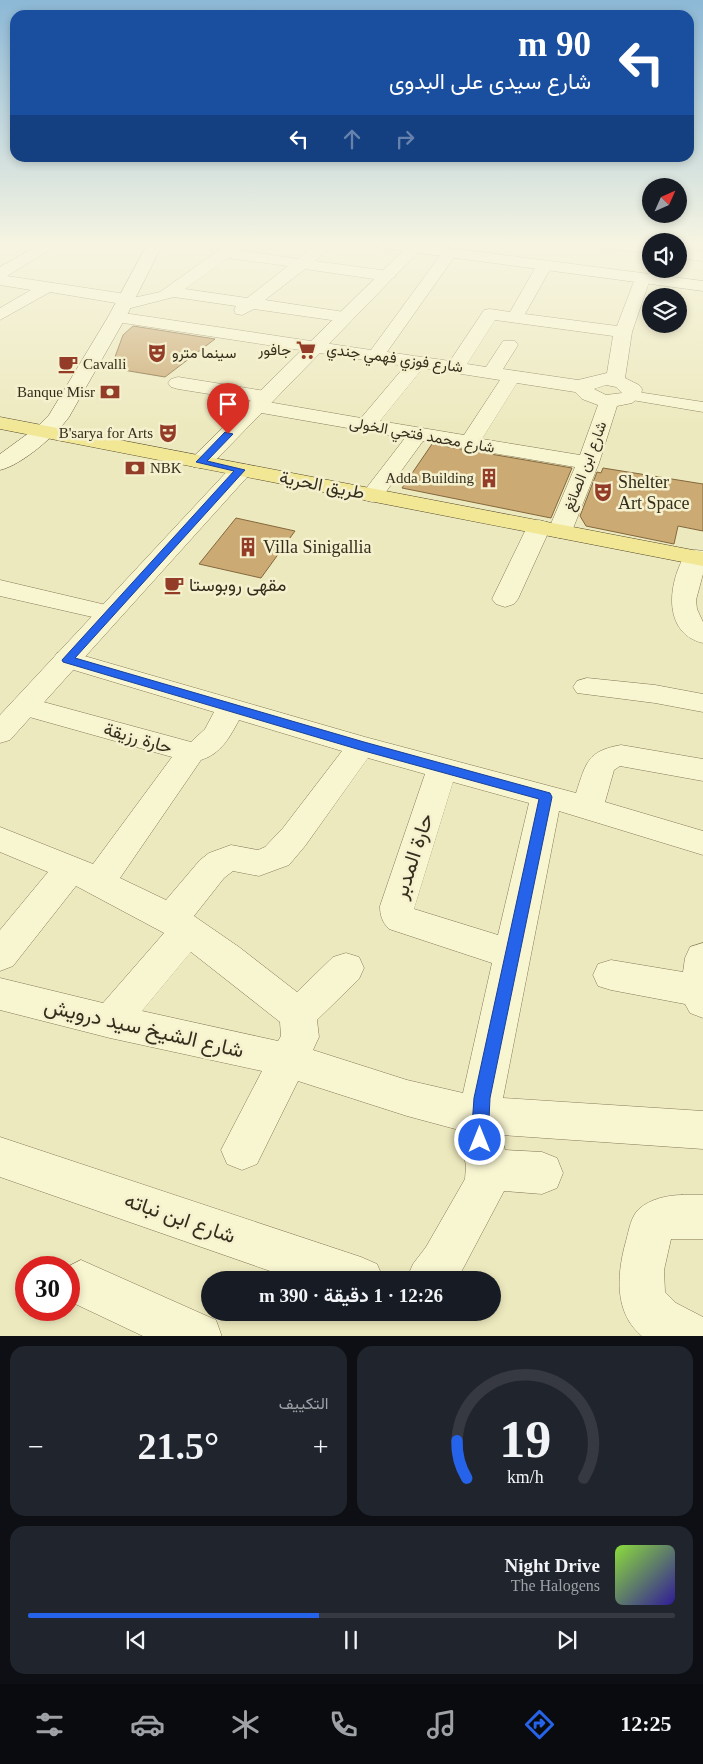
<!DOCTYPE html>
<html lang="ar">
<head>
<meta charset="utf-8">
<style>
	:root { --surface:#171b24; --page:#20242c; --text:#f1f3f6; --muted:#9ea1a6; --line:#363941; --accent:#2563eb }
	body { margin:0; font-family:"Times New Roman",Vazirmatn,serif; background:var(--page); color:var(--text); direction:rtl; height:100vh; display:flex; flex-direction:column; font-size:19px; white-space:nowrap }
	* { box-sizing:border-box; margin:0 }
	p { font-size:16px; color:var(--muted) }
	.icon { flex:none; width:28px; height:28px; fill:none; stroke:currentColor; stroke-width:2; stroke-linecap:round; stroke-linejoin:round }
	.map { position:relative; height:1336px; overflow:hidden; direction:ltr }
	.side { display:flex; flex-direction:column; gap:10px; padding:10px; background:#0d0f14; flex:1 }
	.side>* { flex:none }
	.guide { position:absolute; left:10px; top:10px; width:684px; height:152px; border-radius:15px; box-shadow:0 2px 8px #0003; direction:rtl; background:#1a4fa0; color:#fff; overflow:hidden }
	.needle { width:32px; rotate:45deg }
	.controls { position:absolute; left:642px; top:178px; display:grid; gap:10px }
	.controls a { display:grid; place-items:center; width:45px; height:45px; border-radius:50%; background:var(--surface); box-shadow:0 2px 8px #0003; font-size:25px }
	.speed { position:absolute; left:15px; top:1256px; display:flex; gap:10px; font-size:25px; font-weight:700; text-align:center }
	.speed>* { display:grid; place-content:center; width:65px; height:65px; border-radius:50%; background:var(--surface); box-shadow:0 2px 8px #0003; line-height:1 }
	.speed .limit { border:8px solid #d22; background:#fff; color:#111 }
	.pin { position:absolute; display:grid; place-items:center; width:42px; height:42px; color:#fff; margin:-51px -21px; border-radius:50% 50% 50% 0; rotate:-45deg; box-shadow:0 0 5px #0007 }
	.pin .icon { rotate:45deg }
	.me { position:absolute; width:55px; margin:-28px; rotate:0deg; stroke-linejoin:round; filter:drop-shadow(0 0 4px #0008) }
	.turn { display:flex; align-items:center; gap:18px; height:105px; padding:0 20px; font-size:22px }
	.turn .icon { width:65px; height:65px; stroke-width:2.5 }
	.turn b { display:block; font-size:35px; line-height:42px }
	.lanes { display:flex; align-items:center; height:48px; padding:0 20px; background:#0003; justify-content:center; gap:25px; direction:ltr }
	.lanes .off { opacity:.35 }
	.big { font-size:38px; font-weight:700; line-height:1.1 }
	.side .tile { flex:1; display:flex; flex-direction:column; justify-content:center; gap:8px; min-width:0; padding:0 18px; border-radius:15px; background:var(--page) }
	.side .dial { align-items:center; gap:0 }
	.dial svg { height:130px; overflow:visible; fill:none; stroke:var(--line); stroke-width:7; stroke-linecap:round; text-anchor:middle }
	.dial text { fill:var(--text); stroke:none }
	.song { display:flex; align-items:center; gap:15px }
	.cover { width:60px; height:60px; border-radius:8px; background:linear-gradient(135deg,hsl(90 70% 55%),hsl(250 70% 35%)) }
	.played { height:5px; border-radius:2px; background:linear-gradient(90deg,var(--accent) 45%,var(--line) 45%) }
	.keys { display:flex; justify-content:space-around; direction:ltr }
	.heat { display:flex; justify-content:space-between; align-items:center; font-size:28px; direction:ltr }
	.side .tiles { flex:1; display:grid; gap:10px; grid-template-columns:1fr 1fr }
	.tile:last-child { grid-column:span 2 }
	.trip { position:absolute; left:201px; top:1271px; width:300px; height:50px; border-radius:25px; background:var(--surface); box-shadow:0 2px 8px #0003; font-weight:700; line-height:50px; text-align:center; direction:rtl }
	.tabs { display:flex; height:80px; justify-content:space-around; align-items:center; background:#090b0e; color:var(--muted) }
	.tabs .icon { width:35px; height:35px }
	.tabs .on { color:var(--accent) }
	.tabs b { font-size:22px; color:var(--text) }
	.map>svg:first-child { display:block }
	.building { fill:#cbaa74; stroke:#84683d }
	.lines { fill:none; stroke-linecap:round; stroke-linejoin:round }
	.pedestrian-casing { stroke:#857957; stroke-width:1 }
	.minor-casing { stroke:#857957; stroke-width:1 }
	.tertiary-casing { stroke:#857957; stroke-width:1 }
	.secondary-casing { stroke:#675a3b; stroke-width:1 }
	.primary-casing { stroke:#52462c; stroke-width:1 }
	.pedestrian { fill:#f8f5d1; fill-rule:evenodd }
	.minor { fill:#f8f5d1; fill-rule:evenodd }
	.tertiary { fill:#f8f5d1; fill-rule:evenodd }
	.secondary { fill:#f8f5d1; fill-rule:evenodd }
	.primary { fill:#f1e795; fill-rule:evenodd }
	.route { fill:#2563eb; stroke:#184099 }
	.labels { text-anchor:middle; stroke-width:5; stroke-linejoin:round; paint-order:stroke }
	.far-poi-label { font-size:15px; fill:#342d1c; stroke:#f5f1ce; text-anchor:end }
	.far-street-label { font-size:15px; fill:#342d1c; stroke:#f5f1ce }
	.poi-label { font-size:18px; fill:#342d1c; stroke:#f5f1ce; text-anchor:start }
	.street-label { font-size:18px; fill:#342d1c; stroke:#f5f1ce }
	.near-street-label { font-size:21px; fill:#342d1c; stroke:#f5f1ce }
</style>
</head>
<body>
<div class="map">
<svg width="703" height="1337" viewBox="0 0 703 1337">
	<rect width="100%" height="100%" fill="#ede9be"/>
	<path class="building" d="M133,326L215,339L165,377L111,368L123,335Z
		M432,444L572,468L551,518L402,488Z
		M603,468L703,484V531L678,526L674,544L586,526L580,516L597,472L601,473Z
		M236,518L295,531L261,578L199,564Z"/>
	<g class="lines">
		<defs>
			<path id="pedestrian" d="M631,391L703,402V412L626,399L623,396Z"/>
			<path id="minor" d="M43,243H61L7,276L126,294L133,298L160,292L229,243H246L239,250L298,259L318,243H335L315,261L388,271L396,276L388,281L305,269L265,300L351,313L354,317L351,321L345,322L254,309L242,315L236,314L234,310L236,306L174,297L123,310L117,309L115,305L116,303L50,292L0,320V308L31,290L0,285V267ZM228,258L288,266L247,298L185,289Z
				M589,243L651,245V254L596,247Z
				M449,248L457,253L387,352L450,361L484,310L490,309L510,312L538,263L544,261L552,266L525,314L617,326L636,276H648L650,279L632,332L625,378L639,385L642,389L641,396L632,403L617,406L599,463L572,531L568,536L560,538L552,536L549,531L518,599L514,604L505,607L496,604L492,599L527,527L531,522L539,520L547,522L550,526L575,467L423,441L380,500L372,502L364,500L361,495L405,438L256,412L249,410L246,406L253,401L178,389L171,387L168,383L171,379L178,377L265,391L272,393L275,397L268,402L361,418L405,366L117,322L111,321L108,317L111,313L117,312L371,350L444,250ZM495,320L613,336L607,373L578,380L503,369L518,345L515,341H503L486,367L467,364ZM423,368L500,380L464,435L380,421ZM517,383L575,392L582,399L598,405L580,455L482,439ZM606,385L616,387L622,393L606,395L594,389Z
				M679,248L703,251V261L679,258Z
				M696,550L703,551V574L696,600L697,609L703,622V643C661,633 668,580 687,552Z
				M0,580L119,608L123,613L119,618L110,621L0,596Z
				M67,651L365,737L576,793C586,763 587,751 621,745L703,759V781L620,766L614,770L605,802L703,831V855L559,811L503,1098L703,1111V1149L501,1135L505,1150L542,1152L557,1158L563,1173L557,1188L542,1194L504,1191L457,1280H406L413,1264L426,1247L465,1179L466,1166L459,1130L407,1116L298,1081L257,1164L242,1170L227,1164L221,1150L262,1071L110,1038L0,1010V978L103,1003L164,933L76,886L13,966L0,971V930L48,872L0,852V827L93,864L172,757L15,713L11,706L15,699L25,697L191,742L205,729L214,712L57,665L53,659L57,653ZM239,720L342,751L283,828L265,847L258,850L231,845L209,853L200,860L166,900L120,878L201,760C221,754 230,737 239,720ZM368,758L425,774L380,906C380,915 382,922 389,929L492,963L463,1093L407,1080L313,1050L319,1037L317,1020L359,979L364,968L359,957L346,953L333,957L297,992L239,947L194,916L224,878L233,871L259,876L289,865L305,846ZM453,782L529,803L498,935L414,909ZM191,952L280,1022L281,1036L278,1041L142,1011Z
				M587,678L655,685L703,694V712L655,703L577,693L573,687L577,681Z
				M703,943V1018L690,1013L685,1004L611,990L598,986L593,975L598,964L611,960L683,972L685,958L690,947Z
				M0,1137L361,1257L377,1264L384,1280H296L0,1177Z
				M682,1195H703V1239H671L664,1270L665,1292L676,1303L703,1317V1337H643C613,1313 617,1273 626,1241C629,1230 631,1216 639,1209C650,1199 668,1195 682,1195Z
				M81,1260L216,1320L222,1337H145L69,1301V1268H65Z"/>
			<path id="tertiary" d="M411,243H427L209,467L201,468L193,467L190,462L193,457Z
				M241,464L249,465L252,470L249,475L10,740L0,743V715L233,465Z"/>
			<path id="secondary" d="M148,243H163L126,317L69,417C56,435 22,465 0,470V454L37,427L49,415L108,317Z
				M367,243H411L703,281V291L374,247Z"/>
			<path id="primary" d="M0,417L703,552V566L0,429Z"/>
		</defs>
		<use href="#pedestrian" class="pedestrian-casing"/>
		<use href="#minor" class="minor-casing"/>
		<use href="#tertiary" class="tertiary-casing"/>
		<use href="#secondary" class="secondary-casing"/>
		<use href="#primary" class="primary-casing"/>
		<use href="#pedestrian" class="pedestrian"/>
		<use href="#minor" class="minor"/>
		<use href="#tertiary" class="tertiary"/>
		<use href="#secondary" class="secondary"/>
		<use href="#primary" class="primary"/>
	</g>
	<linearGradient id="sky" x2="0" y2="1"><stop stop-color="#8cb8d6"/><stop offset="0.57" stop-color="#f7f5e2"/><stop offset="1" stop-color="#f7f5e2" stop-opacity="0"/></linearGradient>
	<rect width="703" height="430" fill="url(#sky)"/>
	<path class="route" d="M225,432L233,434L207,461L245,470L75,658L364,742L550,793L552,797L490,1098L488,1140L486,1145L480,1148L473,1145L471,1140L474,1098L539,799L357,749L63,662L62,660L234,471L196,462Z"/>
	<defs>
		<symbol id="supermarket-bare" viewBox="-9 -9 18 18"><path d="M-6-5.5h2.5l.6 2H6L4.5 2H-2.5L-4.4-4H-6ZM-1.5 3.2a1.3 1.3 0 1 0 .1 0ZM3 3.2a1.3 1.3 0 1 0 .1 0Z" fill="#933d28" stroke="#f5f1ce" stroke-width="2.5" paint-order="stroke"/></symbol>
		<symbol id="theatre-bare" viewBox="-9 -9 18 18"><path d="M-5-5.5Q0-4 5-5.5V0Q5 5 0 6Q-5 5-5 0ZM-3.3-2.5H-1v1.5H-3.3ZM1-2.5H3.3v1.5H1ZM-2.8 1Q0 5.5 2.8 1Z" fill="#933d28" stroke="#f5f1ce" stroke-width="2.5" paint-order="stroke"/></symbol>
		<symbol id="cafe-bare" viewBox="-9 -9 18 18"><path d="M-5.5-4.5H6V0H3Q3 3.5 0 3.5H-2.5Q-5.5 3.5-5.5 0ZM3-3.2v2h1.7v-2ZM-6 4.5H4V6H-6Z" fill="#933d28" stroke="#f5f1ce" stroke-width="2.5" paint-order="stroke"/></symbol>
		<symbol id="bank-bare" viewBox="-9 -9 18 18"><path d="M-6-4H6V4H-6ZM0-2.3a2.3 2.3 0 1 0 0 4.6a2.3 2.3 0 1 0 0-4.6Z" fill="#933d28" stroke="#f5f1ce" stroke-width="2.5" paint-order="stroke"/></symbol>
		<symbol id="building-bare" viewBox="-9 -9 18 18"><path d="M-4-6H4V6H1V3H-1V6H-4ZM-2.5-4.3h1.7v1.8h-1.7ZM.8-4.3h1.7v1.8H.8ZM-2.5-1h1.7V.8h-1.7ZM.8-1h1.7V.8H.8Z" fill="#933d28" stroke="#f5f1ce" stroke-width="2.5" paint-order="stroke"/></symbol>
	</defs>
	<g fill-rule="evenodd">
		<use href="#supermarket-bare" x="292" y="336" width="28" height="28"/>
		<use href="#theatre-bare" x="143" y="339" width="28" height="28"/>
		<use href="#cafe-bare" x="54" y="350" width="28" height="28"/>
		<use href="#bank-bare" x="96" y="378" width="28" height="28"/>
		<use href="#theatre-bare" x="154" y="419" width="28" height="28"/>
		<use href="#bank-bare" x="121" y="454" width="28" height="28"/>
		<use href="#building-bare" x="475" y="464" width="28" height="28"/>
		<use href="#theatre-bare" x="589" y="478" width="28" height="28"/>
		<use href="#building-bare" x="234" y="533" width="28" height="28"/>
		<use href="#cafe-bare" x="160" y="571" width="28" height="28"/>
	</g>
	<g class="labels">
		<g class="far-poi-label">
			<text x="291" y="355">جافور</text>
			<text x="172" y="358" text-anchor="start">سينما مترو</text>
			<text x="83" y="369" text-anchor="start">Cavalli</text>
			<text x="95" y="397">Banque Misr</text>
			<text x="153" y="438">B'sarya for Arts</text>
			<text x="150" y="473" text-anchor="start">NBK</text>
			<text x="474" y="483">Adda Building</text>
		</g>
		<g class="far-street-label">
			<text transform="translate(395 358) rotate(8)" y="5">شارع فوزي فهمي جندي</text>
			<text transform="translate(422 435) rotate(10)" y="5">شارع محمد فتحي الخولى</text>
			<text transform="translate(585 466) rotate(-69)" y="5">شارع ابن الصائغ</text>
		</g>
		<g class="poi-label">
			<text x="618" y="488">Shelter<tspan x="618" dy="21">Art Space</tspan></text>
			<text x="263" y="553">Villa Sinigallia</text>
			<text x="189" y="591">مقهى روبوستا</text>
		</g>
		<g class="street-label">
			<text transform="translate(322 485) rotate(11)" y="6">طريق الحرية</text>
			<text transform="translate(138 738) rotate(16)" y="6">حارة رزيقة</text>
		</g>
		<g class="near-street-label">
			<text transform="translate(413 856) rotate(-72)" y="7">حارة المدبر</text>
			<text transform="translate(144 1028) rotate(13)" y="7">شارع الشيخ سيد درويش</text>
			<text transform="translate(180 1218) rotate(19)" y="7">شارع ابن نباته</text>
		</g>
	</g>
</svg>
<div class="controls">
<a><svg class="needle" viewBox="-14 -14 28 28"><path d="M0-13l5 13h-10z" fill="#e53935"/><path d="M0 13l5-13h-10z" fill="#9ea1a6"/></svg></a>
<a><svg class="icon" aria-label="sound" viewBox="0 0 24 24"><path d="M4 9h4l5-4v14l-5-4H4zM17 9q2 3 0 6"/></svg></a>
<a><svg class="icon" aria-label="layers" viewBox="0 0 24 24"><path d="M12 4l9 5-9 5-9-5zM3 14l9 5 9-5"/></svg></a>
</div>
<div class="speed"><div class="limit">30</div></div>
<div class="pin" style="left:228px;top:434px;background:#d93025"><svg class="icon" aria-label="arrive" viewBox="0 0 24 24"><path d="M6 21V4h12l-3 4 3 4H6"/></svg></div>
<svg class="me" style="left:480px;top:1140px" viewBox="-20 -20 40 40"><circle r="17" fill="#2563eb" stroke="#fff" stroke-width="3"/><path d="M0-11L8 9 0 5-8 9z" fill="#fff"/></svg>
<div class="trip">12:26 · 1 دقيقة · 390 m</div>
<div class="guide">
<div class="turn"><svg class="icon" aria-label="left" viewBox="0 0 24 24"><path d="M17 20v-9H6M10 6l-5 5 5 5"/></svg><div><b>90 m</b>شارع سيدى على البدوى</div></div>
<div class="lanes"><svg class="icon" aria-label="left" viewBox="0 0 24 24"><path d="M17 20v-9H6M10 6l-5 5 5 5"/></svg><svg class="icon off" aria-label="ahead" viewBox="0 0 24 24"><path d="M12 20V5M6 11l6-6 6 6"/></svg><svg class="icon off" aria-label="right" viewBox="0 0 24 24"><path d="M7 20v-9h11M14 6l5 5-5 5"/></svg></div>
</div>
</div>
<section class="side">
<div class="tiles">
<div class="tile dial"><svg viewBox="0 0 100 80">
<path d="M14 69A42 42 0 1 1 86 69"/>
<path d="M14 69A42 42 0 0 1 8 46" stroke="#2563eb"/>
<text x="50" y="56" font-size="32" font-weight="700">19</text>
<text x="50" y="72" font-size="11">km/h</text>
</svg></div>
<div class="tile"><p>التكييف</p>
<div class="heat"><a>−</a><b class="big">21.5°</b><a>+</a></div>
</div>
<div class="tile">
<div class="song"><i class="cover"></i><div><b>Night Drive</b><p>The Halogens</p></div></div>
<div class="played"></div>
<div class="keys"><svg class="icon" aria-label="previous" viewBox="0 0 24 24"><path d="M18 5L8 12l10 7zM5 5v14"/></svg><svg class="icon" aria-label="pause" viewBox="0 0 24 24"><path d="M8 5v14M16 5v14"/></svg><svg class="icon" aria-label="next" viewBox="0 0 24 24"><path d="M6 5l10 7-10 7zM19 5v14"/></svg></div>
</div>
</div>
</section>
<nav class="tabs">
<b>12:25</b>
<svg class="icon on" aria-label="directions" viewBox="0 0 24 24"><path d="M12 3l9 9-9 9-9-9zM9 14v-3h6M13 9l2 2-2 2"/></svg>
<svg class="icon" aria-label="music" viewBox="0 0 24 24"><path d="M9 18V5l10-2v13"/><circle cx="6" cy="18" r="3"/><circle cx="16" cy="16" r="3"/></svg>
<svg class="icon" aria-label="phone" viewBox="0 0 24 24"><path d="M5 4h4l2 5-3 2q2 4 5 5l2-3 5 2v4C11 20 4 13 5 4z"/></svg>
<svg class="icon" aria-label="climate" viewBox="0 0 24 24"><path d="M12 3v18M4 7l16 10M4 17L20 7"/></svg>
<svg class="icon" aria-label="car" viewBox="0 0 24 24"><path d="M5 17H2v-5l4-1 3-4h7l3 4 3 1v5h-3M9 17h6M6 11h13"/><circle cx="7" cy="17" r="2"/><circle cx="17" cy="17" r="2"/></svg>
<svg class="icon" aria-label="filters" viewBox="0 0 24 24"><path d="M4 7h16M4 17h16"/><circle cx="9" cy="7" r="2"/><circle cx="15" cy="17" r="2"/></svg>
</nav>
</body>
</html>
